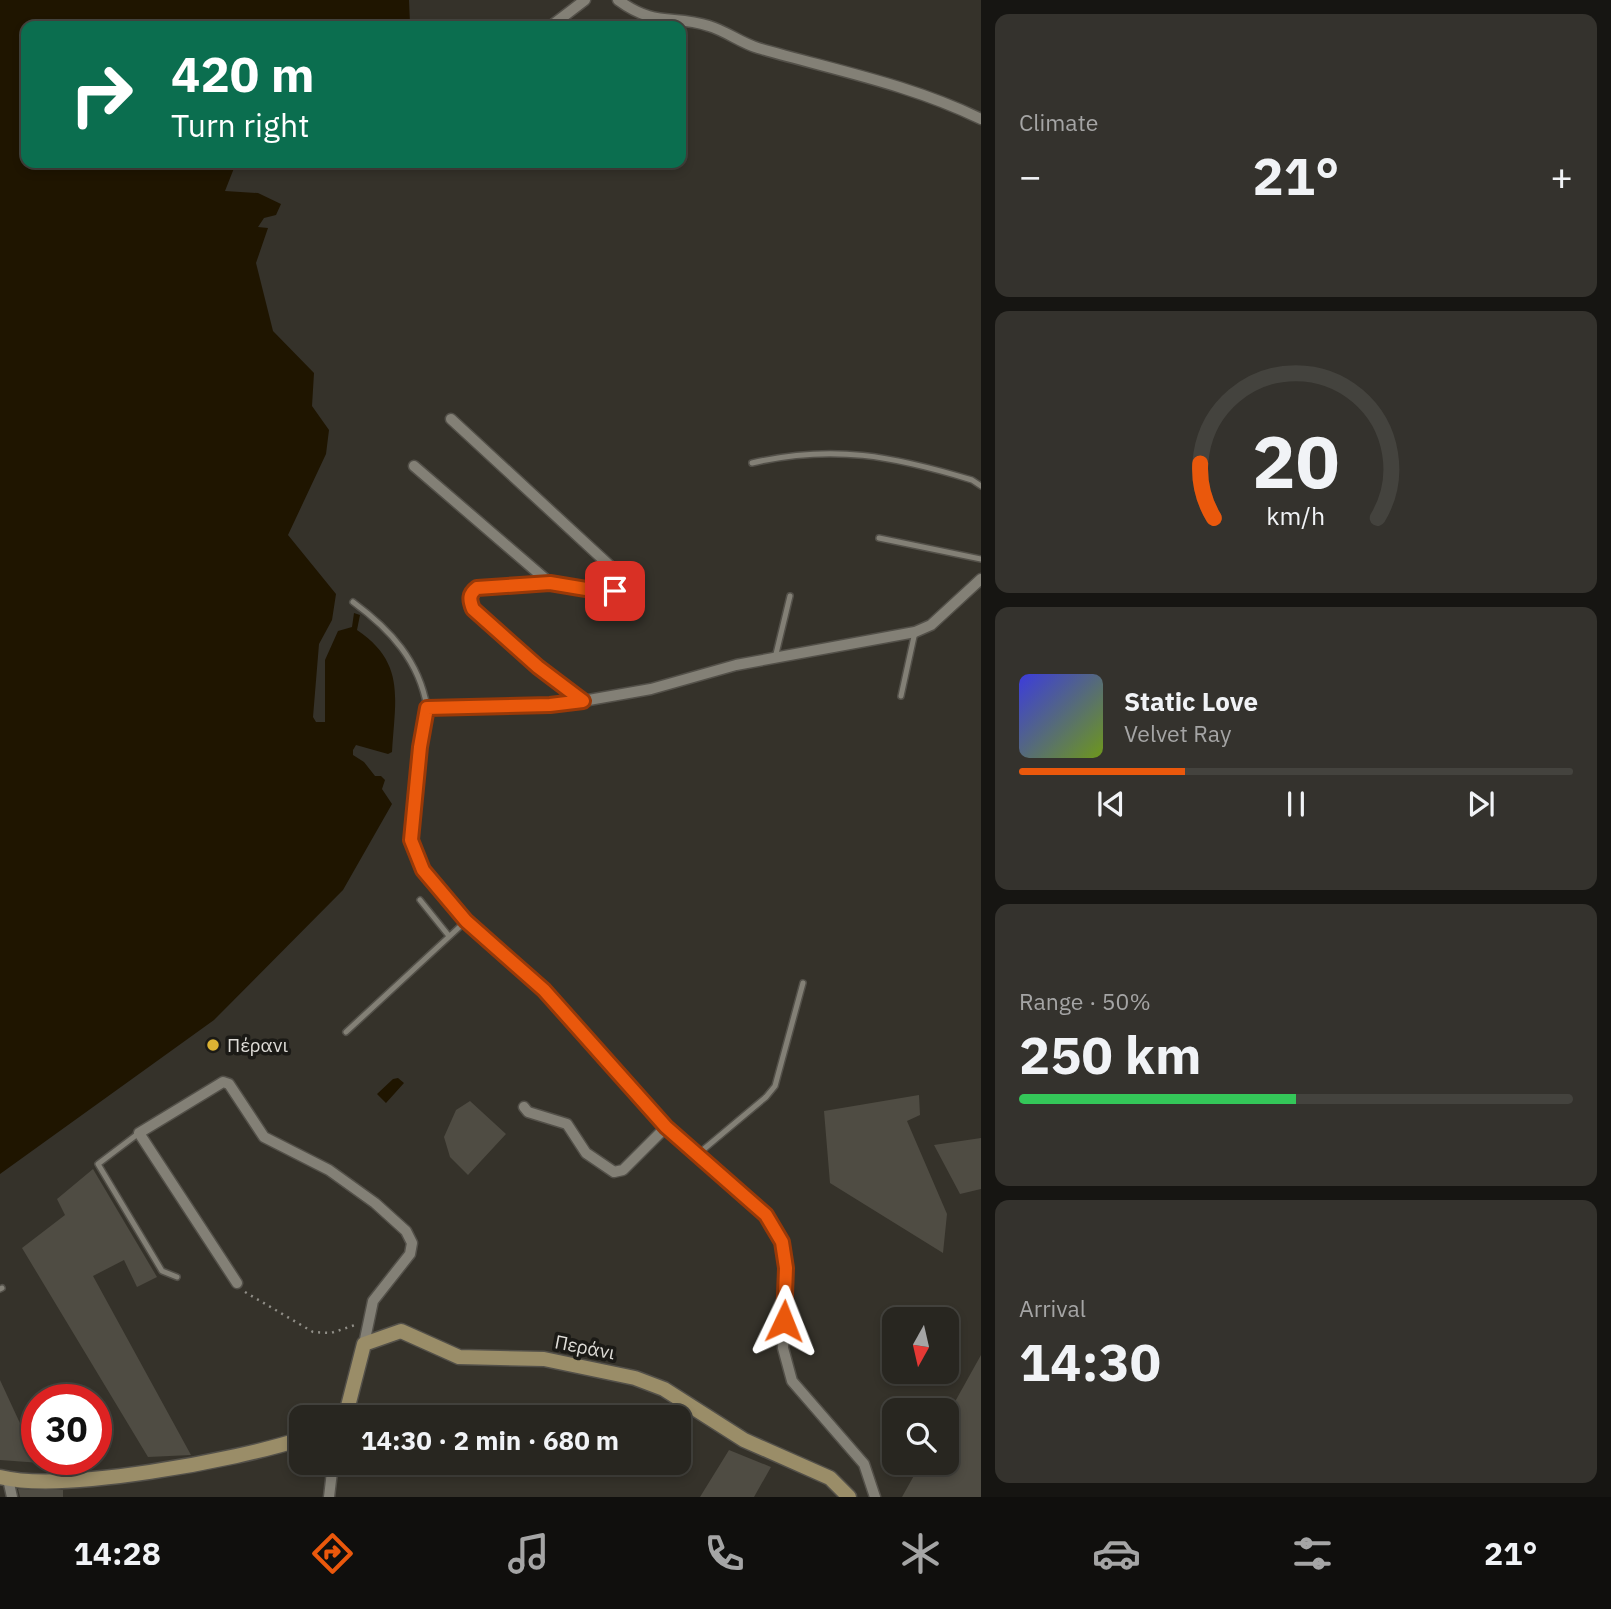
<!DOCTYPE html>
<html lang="en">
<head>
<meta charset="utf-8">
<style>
	:root { --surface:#282620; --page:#34322d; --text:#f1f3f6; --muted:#a5a5a5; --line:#44433e; --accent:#ea580c }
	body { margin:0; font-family:"IBM Plex Sans",sans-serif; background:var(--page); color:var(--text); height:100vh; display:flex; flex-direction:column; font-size:26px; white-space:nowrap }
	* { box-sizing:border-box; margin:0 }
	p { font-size:23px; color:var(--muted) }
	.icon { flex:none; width:38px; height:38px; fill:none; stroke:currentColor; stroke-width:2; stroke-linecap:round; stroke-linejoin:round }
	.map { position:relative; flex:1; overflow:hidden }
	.panel { display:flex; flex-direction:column; gap:14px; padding:14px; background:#161512; width:630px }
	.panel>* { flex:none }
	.top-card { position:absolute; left:21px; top:21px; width:665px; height:147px; border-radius:14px; box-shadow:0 4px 10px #0003,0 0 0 2px var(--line); background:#0b6e4f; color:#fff; overflow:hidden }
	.needle { width:46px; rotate:188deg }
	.fabs { position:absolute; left:882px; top:1307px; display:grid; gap:14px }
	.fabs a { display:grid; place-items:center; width:77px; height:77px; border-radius:14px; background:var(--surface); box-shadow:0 4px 10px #0003,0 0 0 2px var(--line); font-size:35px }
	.speed { position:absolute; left:21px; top:1384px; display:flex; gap:14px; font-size:35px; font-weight:700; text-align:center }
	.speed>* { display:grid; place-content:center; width:91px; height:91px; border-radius:50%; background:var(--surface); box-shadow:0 4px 10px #0003,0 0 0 2px var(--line); line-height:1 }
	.speed .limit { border:10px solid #d22; background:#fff; color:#111 }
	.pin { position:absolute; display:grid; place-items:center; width:60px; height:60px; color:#fff; margin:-30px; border-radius:14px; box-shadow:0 4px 10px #0006 }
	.me { position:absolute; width:77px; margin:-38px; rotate:2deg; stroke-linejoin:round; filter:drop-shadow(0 0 5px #0008) }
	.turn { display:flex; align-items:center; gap:24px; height:147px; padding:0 35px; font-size:32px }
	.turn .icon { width:91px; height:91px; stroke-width:2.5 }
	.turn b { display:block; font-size:49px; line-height:60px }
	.big { font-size:52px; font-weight:700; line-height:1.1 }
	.panel .tile { flex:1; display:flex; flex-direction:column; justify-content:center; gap:10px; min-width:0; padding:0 24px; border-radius:14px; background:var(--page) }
	.panel .dial { align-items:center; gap:0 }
	.dial svg { height:182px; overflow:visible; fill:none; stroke:var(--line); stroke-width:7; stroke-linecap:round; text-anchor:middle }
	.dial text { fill:var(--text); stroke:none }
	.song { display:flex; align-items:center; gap:21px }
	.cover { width:84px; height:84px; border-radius:10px; background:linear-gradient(135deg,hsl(240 70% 55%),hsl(80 70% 35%)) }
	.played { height:7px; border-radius:4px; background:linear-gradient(90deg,var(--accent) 30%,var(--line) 30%) }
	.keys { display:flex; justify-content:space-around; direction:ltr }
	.heat { display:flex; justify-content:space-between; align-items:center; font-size:38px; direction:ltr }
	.charge { height:10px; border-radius:5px; background:linear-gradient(90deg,#34c759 50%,var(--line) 0) }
	.trip { position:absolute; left:289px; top:1405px; width:402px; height:70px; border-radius:14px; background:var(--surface); box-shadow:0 4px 10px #0003,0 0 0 2px var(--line); font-weight:700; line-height:70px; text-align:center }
	.dock { display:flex; height:112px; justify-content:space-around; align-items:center; background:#100f0d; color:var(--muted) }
	.dock .icon { width:49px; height:49px }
	.dock .selected { color:var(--accent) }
	.dock b { font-size:32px; color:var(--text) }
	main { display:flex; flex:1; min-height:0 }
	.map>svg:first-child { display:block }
	.water { fill:#1f1500 }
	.building { fill:#4f4c43 }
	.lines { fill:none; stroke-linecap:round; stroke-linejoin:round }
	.lane-casing { stroke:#535049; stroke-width:8 }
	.street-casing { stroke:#535049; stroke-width:13 }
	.secondary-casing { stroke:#535049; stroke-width:17 }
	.path { stroke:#918f88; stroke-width:2.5; stroke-dasharray:2 5; stroke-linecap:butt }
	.lane { stroke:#838076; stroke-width:5 }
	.street { stroke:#838076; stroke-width:10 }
	.secondary { stroke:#9a8d68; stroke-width:14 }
	.route-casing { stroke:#983908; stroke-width:18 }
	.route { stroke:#ea580c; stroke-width:12 }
	.poi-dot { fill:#dcb233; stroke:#1b1a16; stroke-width:2.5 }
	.labels { text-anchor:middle; stroke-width:7; stroke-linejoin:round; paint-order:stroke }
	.poi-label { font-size:19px; fill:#dedcd7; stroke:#1b1a16; text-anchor:start }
	.street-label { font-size:19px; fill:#dedcd7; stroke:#1b1a16 }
</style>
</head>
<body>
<main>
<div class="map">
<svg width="981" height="1497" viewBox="0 0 981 1497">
	<rect width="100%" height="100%" fill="#35322a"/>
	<path class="water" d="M0,0H409L410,24L409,26H26V163H236L225,191L258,193L281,204L276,215L264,218L258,227L268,228L256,263L273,331L314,373L312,406L329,430L326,454L288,535L336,594L332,620L319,644L313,717L316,722H325V660L338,631L352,627L354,613L360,615L357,630C406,663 395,699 392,752L388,754L356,745L353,750V755L364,762L375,776H381L385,780L382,789L392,804L343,890L214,1020L0,1174Z
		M398,1078L404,1083L386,1103L377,1094L393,1079Z"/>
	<path class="building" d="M919,1095L920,1115L907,1121L947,1214L943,1253L830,1183L824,1111Z
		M470,1101L506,1134L468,1175L450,1157L444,1137L456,1110Z
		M981,1138V1189L960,1194L934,1145Z
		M93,1169L157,1277L137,1287L124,1260L93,1276L191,1455L148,1457L22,1248L65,1215L57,1199Z
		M981,1355V1497H902L921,1463H947V1416Z
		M0,1380L37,1460L41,1463L0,1460Z
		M729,1450L771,1467L754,1497H700Z
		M18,1489L63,1490V1497H20Z"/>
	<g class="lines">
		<defs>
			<path id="lane" d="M752,463C833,444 893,456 972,480L981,486
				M879,538L981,559
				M353,602C391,630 419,661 427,707
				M775,658L790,596
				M901,696L915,632
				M420,900L449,936
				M346,1032L466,921
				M139,1133L98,1164L162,1271L177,1277
				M698,1154L766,1097L775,1086L803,983
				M0,1289L2,1288"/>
			<path id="street" d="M618,0C656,28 673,14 709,26C726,31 741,43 758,48C834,70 909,84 981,119
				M551,26L585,0
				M451,419L621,576L622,585L615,591L604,592L550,583L477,588C469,594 469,599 473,609L538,667L583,701
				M414,466L550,583
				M524,1107L528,1112L567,1124L586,1153L614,1172L623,1170L666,1127
				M237,1283L139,1133L223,1082L229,1084L264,1137L329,1170L375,1203L406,1231L412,1243L410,1254L373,1301L364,1344
				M8,1479L12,1497
				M329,1497L333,1463
				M875,1497L864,1464L792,1381L783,1348L787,1268L782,1242L767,1215L666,1127L544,990L466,921L423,870L411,840L420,747L427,707L550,704L583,701L651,689L736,665L915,632L931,625L981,579"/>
			<path id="secondary" d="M345,1418L364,1344L401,1331L459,1357L544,1359L635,1378L664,1389L744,1440L830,1478L849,1497
				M0,1477C63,1493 237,1460 301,1439"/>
		</defs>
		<use href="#lane" class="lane-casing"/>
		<use href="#street" class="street-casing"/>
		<use href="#secondary" class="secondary-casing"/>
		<path class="path" d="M245,1292L313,1332L331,1333L358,1324"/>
		<use href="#lane" class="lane"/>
		<use href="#street" class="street"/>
		<use href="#secondary" class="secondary"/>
	</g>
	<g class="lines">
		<defs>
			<path id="route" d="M615,591L604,592L550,583L477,588C469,594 469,599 473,609L538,667L583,701L550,705L427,708L420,747L411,840L423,870L466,921L544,990L666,1127L766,1215L782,1242L786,1268L784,1321"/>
		</defs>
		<use href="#route" class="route-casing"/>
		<use href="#route" class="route"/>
	</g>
	<circle class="poi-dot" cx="213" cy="1045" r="7"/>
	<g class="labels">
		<g class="poi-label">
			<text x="227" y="1052">Πέρανι</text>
		</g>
		<g class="street-label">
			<text transform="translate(585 1347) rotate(11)" y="7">Περάνι</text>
		</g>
	</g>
</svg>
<div class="fabs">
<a><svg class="needle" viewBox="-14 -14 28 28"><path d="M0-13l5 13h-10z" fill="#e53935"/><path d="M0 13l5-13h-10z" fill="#a5a5a5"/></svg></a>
<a><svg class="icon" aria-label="search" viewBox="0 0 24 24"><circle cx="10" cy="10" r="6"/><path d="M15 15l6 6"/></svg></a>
</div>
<div class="speed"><div class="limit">30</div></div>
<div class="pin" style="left:615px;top:591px;background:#d93025"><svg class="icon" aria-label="arrive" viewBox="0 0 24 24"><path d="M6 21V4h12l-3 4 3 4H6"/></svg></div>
<svg class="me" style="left:784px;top:1321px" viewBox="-20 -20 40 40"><path d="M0-17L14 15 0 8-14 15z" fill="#ea580c" stroke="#fff" stroke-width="4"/></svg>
<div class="trip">14:30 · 2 min · 680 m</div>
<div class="top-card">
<div class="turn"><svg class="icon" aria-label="right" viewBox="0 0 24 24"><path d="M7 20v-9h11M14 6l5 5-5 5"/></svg><div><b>420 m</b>Turn right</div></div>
</div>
</div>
<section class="panel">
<div class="tile"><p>Climate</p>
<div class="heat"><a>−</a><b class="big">21°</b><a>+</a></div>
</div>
<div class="tile dial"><svg viewBox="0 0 100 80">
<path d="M14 69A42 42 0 1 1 86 69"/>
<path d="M14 69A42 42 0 0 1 8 45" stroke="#ea580c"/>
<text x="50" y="56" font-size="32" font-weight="700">20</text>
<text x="50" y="72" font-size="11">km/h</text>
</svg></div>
<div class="tile">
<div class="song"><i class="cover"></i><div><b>Static Love</b><p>Velvet Ray</p></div></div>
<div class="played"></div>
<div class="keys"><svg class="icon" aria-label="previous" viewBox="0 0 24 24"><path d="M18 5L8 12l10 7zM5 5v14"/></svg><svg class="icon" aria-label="pause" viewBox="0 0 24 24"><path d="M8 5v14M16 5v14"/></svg><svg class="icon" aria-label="next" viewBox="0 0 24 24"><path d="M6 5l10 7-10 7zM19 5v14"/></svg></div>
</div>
<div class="tile"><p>Range · 50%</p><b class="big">250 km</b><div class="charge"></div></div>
<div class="tile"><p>Arrival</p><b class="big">14:30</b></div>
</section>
</main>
<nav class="dock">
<b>14:28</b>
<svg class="icon selected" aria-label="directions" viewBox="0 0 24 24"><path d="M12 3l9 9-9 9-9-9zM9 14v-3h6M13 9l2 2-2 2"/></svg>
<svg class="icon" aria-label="music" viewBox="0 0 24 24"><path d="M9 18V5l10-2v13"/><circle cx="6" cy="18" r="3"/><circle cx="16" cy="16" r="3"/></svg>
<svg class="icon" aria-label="phone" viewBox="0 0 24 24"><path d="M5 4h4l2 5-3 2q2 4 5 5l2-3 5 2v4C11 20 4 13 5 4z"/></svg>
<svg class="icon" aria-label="climate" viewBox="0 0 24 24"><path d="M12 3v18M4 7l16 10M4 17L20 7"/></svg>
<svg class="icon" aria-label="car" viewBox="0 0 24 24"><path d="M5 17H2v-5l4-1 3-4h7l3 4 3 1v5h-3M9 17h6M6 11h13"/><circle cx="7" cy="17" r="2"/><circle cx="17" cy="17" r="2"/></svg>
<svg class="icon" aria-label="filters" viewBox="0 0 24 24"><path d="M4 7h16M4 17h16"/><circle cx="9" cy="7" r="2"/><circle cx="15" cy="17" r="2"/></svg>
<b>21°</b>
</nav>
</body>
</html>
